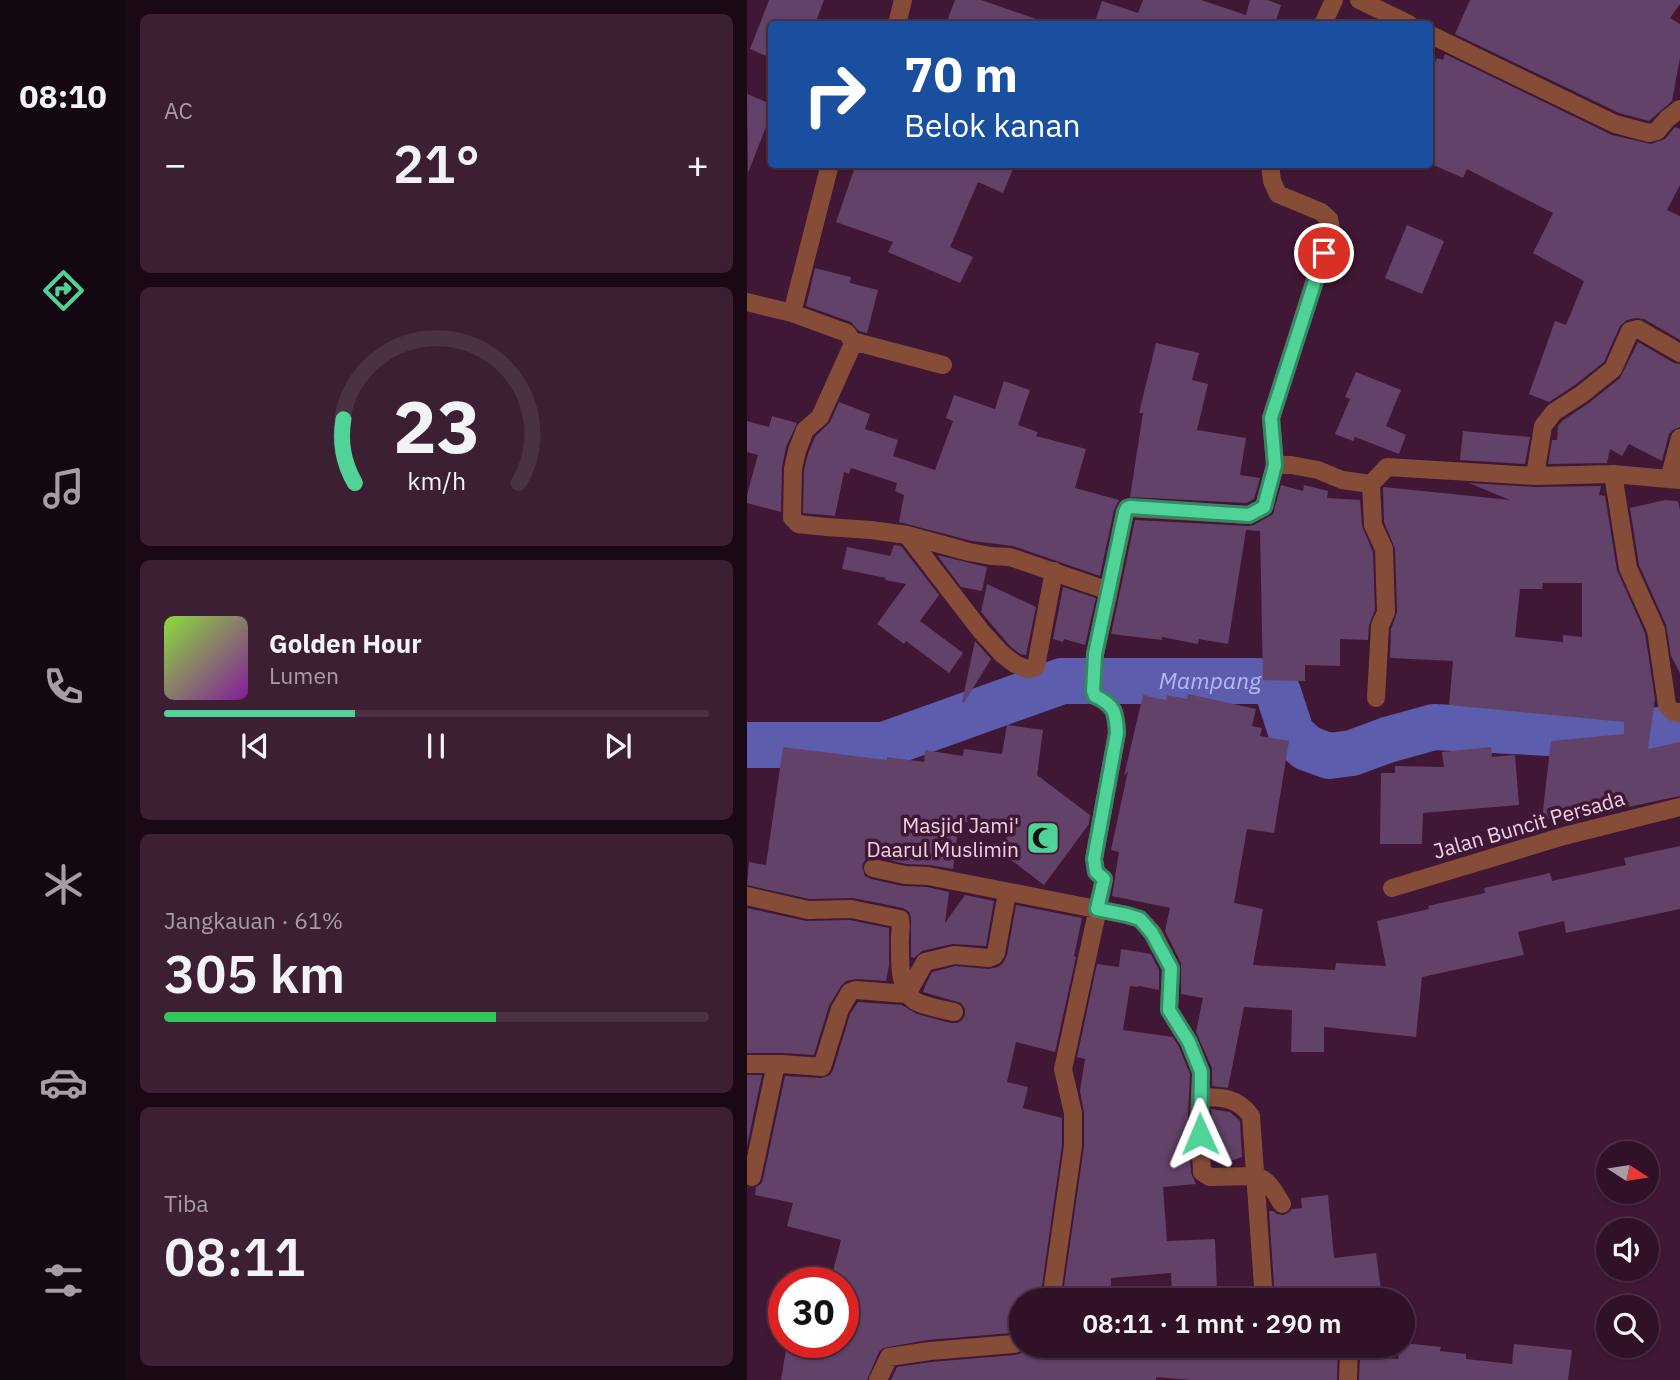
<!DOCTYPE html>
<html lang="id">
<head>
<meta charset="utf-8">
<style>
	:root { --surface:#301127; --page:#3c1f33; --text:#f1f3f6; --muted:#a89da7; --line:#4b3144; --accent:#4fd399 }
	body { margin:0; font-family:"IBM Plex Sans",sans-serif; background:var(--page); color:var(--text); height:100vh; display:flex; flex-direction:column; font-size:26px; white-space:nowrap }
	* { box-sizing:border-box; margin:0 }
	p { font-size:23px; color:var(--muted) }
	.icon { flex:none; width:38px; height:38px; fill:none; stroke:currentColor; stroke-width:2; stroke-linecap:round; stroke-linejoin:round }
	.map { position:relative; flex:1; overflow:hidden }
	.sheet { display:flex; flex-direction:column; gap:14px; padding:14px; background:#1a0915; width:621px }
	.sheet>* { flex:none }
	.top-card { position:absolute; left:21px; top:21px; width:665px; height:147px; border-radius:7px; box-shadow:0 2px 5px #0004,0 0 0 2px var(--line); background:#1a4fa0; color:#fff; overflow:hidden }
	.needle { width:46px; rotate:102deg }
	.tools { position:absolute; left:849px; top:1141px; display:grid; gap:14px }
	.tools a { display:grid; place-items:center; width:63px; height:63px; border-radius:50%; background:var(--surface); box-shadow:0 2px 5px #0004,0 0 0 2px var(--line); font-size:35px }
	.speed { position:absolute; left:21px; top:1267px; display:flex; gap:14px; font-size:35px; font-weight:700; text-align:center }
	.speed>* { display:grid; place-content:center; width:91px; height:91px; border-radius:50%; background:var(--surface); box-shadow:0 2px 5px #0004,0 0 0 2px var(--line); line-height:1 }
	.speed .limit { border:10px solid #d22; background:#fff; color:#111 }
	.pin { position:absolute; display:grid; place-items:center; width:60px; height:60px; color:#fff; margin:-30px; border:4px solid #fff; border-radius:50%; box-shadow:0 2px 7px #0007 }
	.me { position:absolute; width:77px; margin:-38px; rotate:359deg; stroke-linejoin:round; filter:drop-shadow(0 0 5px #0008) }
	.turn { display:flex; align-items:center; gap:24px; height:147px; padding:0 21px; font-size:32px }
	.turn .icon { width:91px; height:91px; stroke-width:2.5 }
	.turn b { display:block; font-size:49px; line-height:60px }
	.big { font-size:52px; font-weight:600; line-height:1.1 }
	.sheet .tile { flex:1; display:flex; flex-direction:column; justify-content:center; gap:10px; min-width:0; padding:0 24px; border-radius:10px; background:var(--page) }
	.sheet .dial { align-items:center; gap:0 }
	.dial svg { height:182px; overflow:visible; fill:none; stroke:var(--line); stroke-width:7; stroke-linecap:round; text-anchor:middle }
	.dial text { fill:var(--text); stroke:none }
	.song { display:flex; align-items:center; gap:21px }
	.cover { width:84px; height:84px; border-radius:10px; background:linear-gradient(135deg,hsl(90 70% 55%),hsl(290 70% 35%)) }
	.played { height:7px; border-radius:4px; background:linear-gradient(90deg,var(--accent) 35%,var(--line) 35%) }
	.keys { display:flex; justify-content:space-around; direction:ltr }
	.heat { display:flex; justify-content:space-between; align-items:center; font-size:38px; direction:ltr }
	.charge { height:10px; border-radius:5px; background:linear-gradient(90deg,#34c759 61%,var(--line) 0) }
	.trip { position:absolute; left:262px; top:1288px; width:406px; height:70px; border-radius:35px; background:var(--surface); box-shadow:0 2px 5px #0004,0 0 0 2px var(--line); font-weight:600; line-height:70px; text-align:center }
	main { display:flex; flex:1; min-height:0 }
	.menu { display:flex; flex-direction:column; width:126px; justify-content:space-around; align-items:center; background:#130710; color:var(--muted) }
	.menu .icon { width:49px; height:49px }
	.menu .current { color:var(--accent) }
	.menu b { font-size:32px; color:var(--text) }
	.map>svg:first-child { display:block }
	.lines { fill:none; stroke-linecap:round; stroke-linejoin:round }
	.river { stroke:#5d5dad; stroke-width:46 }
	.building { fill:#634269; fill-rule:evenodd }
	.street { stroke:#854d38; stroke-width:18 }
	.route-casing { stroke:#338963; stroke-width:18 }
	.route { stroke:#4fd399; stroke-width:12 }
	.labels { text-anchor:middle; stroke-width:7; stroke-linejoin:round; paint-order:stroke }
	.street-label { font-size:21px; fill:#edd2e2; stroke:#401734 }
	.poi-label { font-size:21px; fill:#edd2e2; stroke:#401734; text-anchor:end }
	.water-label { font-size:23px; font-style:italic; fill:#b3b8fa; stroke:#401734 }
</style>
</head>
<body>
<main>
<nav class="menu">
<b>08:10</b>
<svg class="icon current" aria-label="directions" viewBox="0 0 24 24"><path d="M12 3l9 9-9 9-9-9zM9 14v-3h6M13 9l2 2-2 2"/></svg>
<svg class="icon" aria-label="music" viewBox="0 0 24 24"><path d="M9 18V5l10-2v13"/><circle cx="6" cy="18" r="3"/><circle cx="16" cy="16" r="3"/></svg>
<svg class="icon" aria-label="phone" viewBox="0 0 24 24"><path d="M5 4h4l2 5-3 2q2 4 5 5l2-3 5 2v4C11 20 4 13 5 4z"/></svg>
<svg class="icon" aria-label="climate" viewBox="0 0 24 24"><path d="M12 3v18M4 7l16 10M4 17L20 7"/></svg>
<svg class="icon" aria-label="car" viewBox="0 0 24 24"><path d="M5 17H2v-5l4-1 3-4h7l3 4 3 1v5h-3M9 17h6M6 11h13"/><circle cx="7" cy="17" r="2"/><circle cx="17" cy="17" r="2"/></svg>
<svg class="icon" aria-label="filters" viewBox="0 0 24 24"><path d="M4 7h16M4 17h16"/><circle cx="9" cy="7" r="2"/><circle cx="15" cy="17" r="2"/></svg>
</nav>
<section class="sheet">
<div class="tile"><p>AC</p>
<div class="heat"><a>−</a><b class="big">21°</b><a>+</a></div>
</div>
<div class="tile dial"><svg viewBox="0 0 100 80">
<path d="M14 69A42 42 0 1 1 86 69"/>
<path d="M14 69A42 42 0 0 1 9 41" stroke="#4fd399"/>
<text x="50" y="56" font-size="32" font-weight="700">23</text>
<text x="50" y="72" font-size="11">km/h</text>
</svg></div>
<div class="tile">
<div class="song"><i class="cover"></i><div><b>Golden Hour</b><p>Lumen</p></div></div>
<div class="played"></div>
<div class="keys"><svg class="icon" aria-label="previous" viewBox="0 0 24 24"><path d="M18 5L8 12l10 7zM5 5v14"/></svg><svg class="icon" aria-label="pause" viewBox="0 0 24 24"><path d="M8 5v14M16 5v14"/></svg><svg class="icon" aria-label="next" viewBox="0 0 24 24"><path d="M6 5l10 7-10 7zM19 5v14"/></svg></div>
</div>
<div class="tile"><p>Jangkauan · 61%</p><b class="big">305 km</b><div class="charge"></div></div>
<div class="tile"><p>Tiba</p><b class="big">08:11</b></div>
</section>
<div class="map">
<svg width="933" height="1380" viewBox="0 0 933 1380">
	<rect width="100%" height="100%" fill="#401734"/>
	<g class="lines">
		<path class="river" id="s1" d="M0,745H137L315,681H511L524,683L531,692L545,735L560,748L582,756L605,753L640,740L687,727L877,737L933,726"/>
	</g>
	<path class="building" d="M22,0H77L68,24H24V58L3,49Z
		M208,0H234L295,21L294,24H199Z
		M396,0H454L499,15L503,0H520L534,5L528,24H347L355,1L391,13Z
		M723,0H933V4L923,18L933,24V58L925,101L902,121L872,113L708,34Z
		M698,54L865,135L904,144L918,139L928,127L933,129V185L920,210L933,216V340L897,319L889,318L880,320L873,326L857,362L828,385L802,402L782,394L808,321L819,325L837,281L786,253L806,213L720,169L716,178L682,163V75L690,58L696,60Z
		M0,94L24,104V114L1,173Z
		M109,164H268L256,193L231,182L203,247L226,257L213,283L141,252L146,242L89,222Z
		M660,225L697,241L675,294L638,278Z
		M68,268L104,277L103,283L131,290L120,333L112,331L104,322L59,306Z
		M891,342L927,363L933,364V427L926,430L922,434L915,461L882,444L875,456L863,449L860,463L801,464L805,440H810L811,426L815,421L842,403L873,378Z
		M409,343L452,353L445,380L461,384L450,430L499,438L493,475L513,478L507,499L499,503L383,497L396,413H392Z
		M609,372L654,390L639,426L659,435L652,454L608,437L606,441L588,434L603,399L598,397Z
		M257,381L283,390L271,425L291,432L289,436L339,449L328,488L372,500L367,510L353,576L266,546L225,541L152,522L157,495L148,491L150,483L104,468L102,474L97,472L88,516L56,513L57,470L61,454L68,437L83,422L92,402L123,414L118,429L151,440L146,456L188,470L206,421L199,418L207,395L248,409Z
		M25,416L50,423L39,447L35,467L34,512L0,503V495L11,455L0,452V421L22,427Z
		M716,431L783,437L778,464L713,460Z
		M722,483L788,487L854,486L852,495L858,496L870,570L898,633L908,699L901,749L933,742V796L824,819L823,817L795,819L804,741L877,734V722L702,705L706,661L643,658L644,629L650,612L648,549L637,522L636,488L637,487L763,500ZM796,583H835V637L816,635V642L768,637L773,589H795Z
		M534,485L556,491L557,485L581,491L580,498L613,500L615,526L626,552L628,610L622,625L621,640L593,639V666L558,665V681L516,680L513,531L499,530L481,644L452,639L451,644L415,637V640L364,634L388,520L501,526L507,525L526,514Z
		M918,500L931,501L933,510V673L924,656L919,625L892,565L883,508Z
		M147,545L154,546L192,595L173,621L216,653L202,673L159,641L157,644L130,624L159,584L138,580L139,578L95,569L100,547L143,556Z
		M190,555L240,567L235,591L214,587Z
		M240,584L289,607L279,655L273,654L263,646L234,612Z
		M316,587L349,598L338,645L317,639L316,642L306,639Z
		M228,641L244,659L217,703L215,702Z
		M441,694L509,709L505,726L515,728L513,736L542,741L527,833L500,829L487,903L516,909L506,965L588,970L589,963L639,966L630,921L682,909L681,906L738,893L737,888L803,873L805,881L879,865L877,858L933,846V909L819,933L817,921L771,932L777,955L675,977L669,1037L577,1027V1052H544L545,1010L497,1007L481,1088L465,1086V1068L449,1032L456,998L434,994V963L418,931L423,908L365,896L372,852L364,850L381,771L377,776L396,695L419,700L420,695L440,699Z
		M260,725L296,730L290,775L343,815L342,824L297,885L251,850L266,829L212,821L206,869L183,865L159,864L128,857L118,860L115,866L118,876L124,879L156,886L180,887L202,892L198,923L218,895L247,901L239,946L205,944L175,951L167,958L164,957V917L162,912L156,908L106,898L62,899L0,885L2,862L19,865L36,747L140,760V757L177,762L178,750L216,756L217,749L255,754Z
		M744,747L745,757L768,755L772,805L676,813L675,844H633L634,773H648V766L697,767L695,752Z
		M269,905L335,918L327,956L329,957L308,1052L269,1042L260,1082L281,1087L276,1108L315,1118V1145L293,1300H275L273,1330L264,1333L181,1340L136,1348L132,1352L120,1380H34L40,1344L80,1352L83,1342H96V1283H87L89,1275H85L94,1240L40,1226L46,1203L8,1195L9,1187L14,1184L16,1179L38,1076L74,1078L83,1075L86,1070L103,1014L111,1002L155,1005L170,1014L204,1023H210L215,1020L218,1015V1009L214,1003L176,992L178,986L185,972L208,966L242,969L251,967L256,963L260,955Z
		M0,908L59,921L103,920L142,928V965L139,981L109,979L99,981L94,986L82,1006L67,1055L35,1053H0Z
		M374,949L404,954L412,970V990L392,986L391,987L383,986L376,1030L426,1037L432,1047L443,1074L441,1116L444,1173L449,1184L416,1187L420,1241L468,1239L470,1292L425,1294L424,1273L364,1278V1300H315L337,1146V1113L333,1091L338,1059L330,1057L350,964L372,967Z
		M0,1075H15L0,1146Z
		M464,1109L483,1112L493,1121L495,1157L487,1160L466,1161Z
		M581,1195L587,1258L629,1253L634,1290L607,1293L608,1300H528L522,1211H526L530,1214L536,1215L541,1213L545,1209L555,1208L554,1198Z
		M656,1343L694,1347L693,1351L719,1354V1359L765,1364L767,1344L825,1350L821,1380H612L613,1356L651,1359L652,1351H656Z
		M285,1346H591L590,1380H445L409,1377V1380H144L150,1367L184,1362L268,1355L280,1351Z"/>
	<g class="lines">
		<path class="street" d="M612,0L662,24
			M150,24L156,0
			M576,24L587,0
			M682,34L868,124L902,133L910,131L920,119L933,109
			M523,164L525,181L531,194L574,212L582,219L584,229L524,418L528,465
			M0,302L45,313L100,333L105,341V346L73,417L58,430L50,451L46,469L45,518L51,524L80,527L124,530L160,535L222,552L244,556L263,557L362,591L378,512L380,508L502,515L517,507L528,465H544L571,470L595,480L624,484L640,467L788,476L866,474L933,480
			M45,313L83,164
			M105,341L196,365
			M866,474L881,568L909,630L920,705L926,712L933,713
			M788,476L796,426L807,412L835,394L866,369L883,331L891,329L933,353
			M922,479L933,438
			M624,484L626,525L637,549L639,612L633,626L629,698
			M160,535L234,631L255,654L268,664L280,669L287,668L289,666L307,571
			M126,868L158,875L181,876L380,915L393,919L406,933L424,968L422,1010L442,1042L454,1072L452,1115L455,1172L463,1177L508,1176C522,1179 528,1193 535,1204
			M645,888L817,836L933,807
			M0,896L61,910L104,909L153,919C155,928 152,937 153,946C153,964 152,993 170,1002C180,1007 195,1009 207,1012
			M0,1064H35L75,1067L93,1009L103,992L109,990L160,994L178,962L207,955L242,958L247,956L249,953L260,893
			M453,1097C475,1097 490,1097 504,1116L517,1300
			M5,1177L29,1064
			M304,1300L326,1146V1113L316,1069L356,885L357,879L349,872L347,859L370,733C369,713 368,705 348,696L346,691L348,654L362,591
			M131,1380L142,1357L183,1351L267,1344L275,1341
			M601,1380L602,1346"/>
	</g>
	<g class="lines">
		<defs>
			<path id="route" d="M453,1134L454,1072L442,1042L422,1010L424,968L405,933L393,919L380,915L350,909L357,879L349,872L347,859L370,733C369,713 368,705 348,696L346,691L348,654L378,512L380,508L383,507L502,515L517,507L528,465L524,418L577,253"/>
		</defs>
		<use href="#route" class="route-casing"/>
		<use href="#route" class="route"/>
	</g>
	<defs>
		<symbol id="mosque-square" viewBox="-11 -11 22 22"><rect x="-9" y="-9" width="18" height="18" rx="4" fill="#4fd399" stroke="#401734"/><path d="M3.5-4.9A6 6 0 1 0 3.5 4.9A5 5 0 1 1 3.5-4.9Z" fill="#111"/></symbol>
	</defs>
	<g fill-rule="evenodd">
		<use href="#mosque-square" x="277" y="819" width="38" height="38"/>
	</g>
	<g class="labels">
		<g class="street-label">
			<text transform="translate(782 825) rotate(-16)" y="7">Jalan Buncit Persada</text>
		</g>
		<g class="poi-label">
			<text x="272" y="833">Masjid Jami'<tspan x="272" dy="24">Daarul Muslimin</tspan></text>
		</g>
		<g class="water-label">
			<text dy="8" stroke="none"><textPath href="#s1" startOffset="474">Mampang</textPath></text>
		</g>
	</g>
</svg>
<div class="tools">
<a><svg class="needle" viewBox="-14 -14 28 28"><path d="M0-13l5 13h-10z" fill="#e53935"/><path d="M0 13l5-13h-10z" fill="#a89da7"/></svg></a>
<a><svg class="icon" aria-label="sound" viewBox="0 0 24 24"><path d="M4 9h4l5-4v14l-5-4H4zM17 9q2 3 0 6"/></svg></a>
<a><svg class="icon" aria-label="search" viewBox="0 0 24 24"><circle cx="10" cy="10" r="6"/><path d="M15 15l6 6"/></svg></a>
</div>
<div class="speed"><div class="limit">30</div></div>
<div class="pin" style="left:577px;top:253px;background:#d93025"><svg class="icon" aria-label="arrive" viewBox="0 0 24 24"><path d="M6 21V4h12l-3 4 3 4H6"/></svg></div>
<svg class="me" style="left:453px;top:1134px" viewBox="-20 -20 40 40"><path d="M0-17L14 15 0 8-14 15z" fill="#4fd399" stroke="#fff" stroke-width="4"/></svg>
<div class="trip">08:11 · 1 mnt · 290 m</div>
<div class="top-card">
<div class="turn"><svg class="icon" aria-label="right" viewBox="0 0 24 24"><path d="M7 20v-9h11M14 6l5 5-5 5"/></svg><div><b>70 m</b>Belok kanan</div></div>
</div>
</div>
</main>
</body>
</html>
